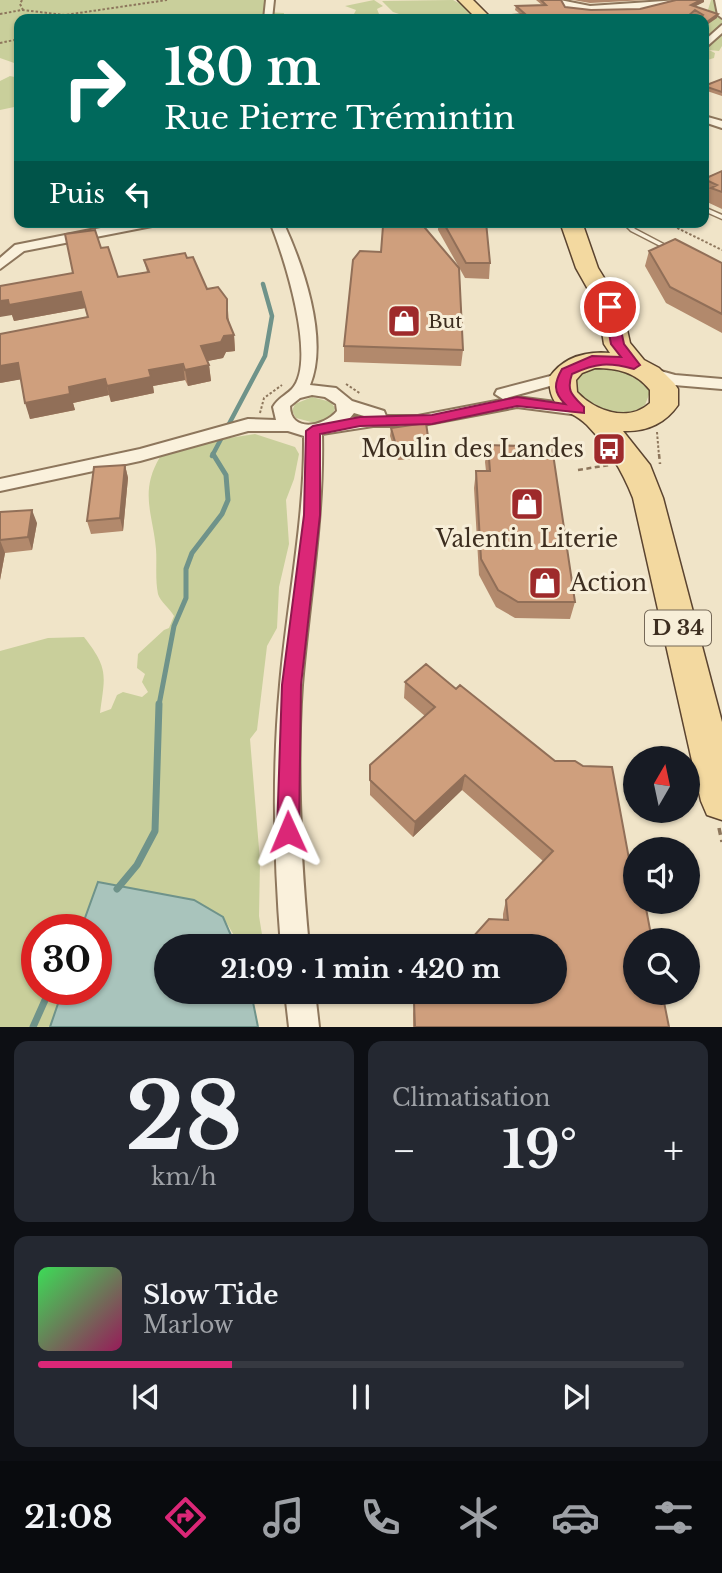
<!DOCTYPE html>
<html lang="fr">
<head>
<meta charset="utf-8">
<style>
	:root { --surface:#171b24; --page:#242831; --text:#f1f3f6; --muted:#9ea1a6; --line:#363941; --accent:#db2777 }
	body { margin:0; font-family:"Libre Baskerville",serif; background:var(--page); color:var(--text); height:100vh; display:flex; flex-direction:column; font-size:26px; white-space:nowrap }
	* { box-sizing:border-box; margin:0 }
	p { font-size:23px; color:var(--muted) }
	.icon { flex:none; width:38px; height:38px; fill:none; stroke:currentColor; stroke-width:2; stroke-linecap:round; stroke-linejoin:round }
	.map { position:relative; height:1027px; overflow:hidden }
	.side { display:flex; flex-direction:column; gap:14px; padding:14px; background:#0d0f14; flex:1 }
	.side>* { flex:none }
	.guide { position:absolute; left:14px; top:14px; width:695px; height:214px; border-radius:14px; box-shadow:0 2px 5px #0004; background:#00695c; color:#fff; overflow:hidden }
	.needle { width:46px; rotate:9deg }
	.controls { position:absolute; left:623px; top:746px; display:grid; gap:14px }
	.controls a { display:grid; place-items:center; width:77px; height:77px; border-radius:50%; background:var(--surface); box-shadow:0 2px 5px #0004; font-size:35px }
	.speed { position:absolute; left:21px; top:914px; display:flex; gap:14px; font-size:35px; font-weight:700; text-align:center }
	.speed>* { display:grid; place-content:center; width:91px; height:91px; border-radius:50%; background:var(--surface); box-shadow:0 2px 5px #0004; line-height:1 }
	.speed .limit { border:10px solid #d22; background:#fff; color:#111 }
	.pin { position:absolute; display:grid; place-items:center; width:60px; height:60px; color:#fff; margin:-30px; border:4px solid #fff; border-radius:50%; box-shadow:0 2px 7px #0007 }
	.me { position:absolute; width:77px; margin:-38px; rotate:359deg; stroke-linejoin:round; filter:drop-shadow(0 0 5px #0008) }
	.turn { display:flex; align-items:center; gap:24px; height:147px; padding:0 35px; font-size:32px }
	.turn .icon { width:91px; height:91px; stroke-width:2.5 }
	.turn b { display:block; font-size:49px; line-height:60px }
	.then { display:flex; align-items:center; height:66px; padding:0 35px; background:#0003; gap:14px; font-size:26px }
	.big { font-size:52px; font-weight:700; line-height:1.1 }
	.side .tile { flex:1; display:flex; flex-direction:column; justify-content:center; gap:10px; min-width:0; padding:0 24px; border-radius:14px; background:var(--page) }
	.side .dial { align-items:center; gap:0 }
	.dial b { font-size:91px; line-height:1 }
	.song { display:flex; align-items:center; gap:21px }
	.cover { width:84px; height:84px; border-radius:10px; background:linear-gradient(135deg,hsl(130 70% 55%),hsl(330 70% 35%)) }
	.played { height:7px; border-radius:4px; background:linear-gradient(90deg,var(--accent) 30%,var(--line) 30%) }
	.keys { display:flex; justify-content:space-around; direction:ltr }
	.heat { display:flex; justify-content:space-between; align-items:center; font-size:38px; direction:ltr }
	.side .tiles { flex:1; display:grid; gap:14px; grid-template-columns:1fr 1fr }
	.tile:last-child { grid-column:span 2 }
	.trip { position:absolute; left:154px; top:934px; width:413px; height:70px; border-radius:35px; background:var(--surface); box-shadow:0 2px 5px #0004; font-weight:700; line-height:70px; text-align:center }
	.menu { display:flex; height:112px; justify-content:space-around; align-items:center; background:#090b0e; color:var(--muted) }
	.menu .icon { width:49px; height:49px }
	.menu .current { color:var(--accent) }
	.menu b { font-size:32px; color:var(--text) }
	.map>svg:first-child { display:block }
	.green { fill:#c9cf9b }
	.water { fill:#a9c4bc; stroke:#6f938a; stroke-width:2 }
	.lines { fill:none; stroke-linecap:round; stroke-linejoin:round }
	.stream-far2 { stroke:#6f938a; stroke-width:4.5 }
	.stream-far1 { stroke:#6f938a; stroke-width:5 }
	.stream { stroke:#6f938a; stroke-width:7 }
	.service-casing { stroke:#8d765c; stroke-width:3 }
	.minor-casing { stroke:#8d765c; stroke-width:4 }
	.primary-casing { stroke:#5b4430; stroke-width:3 }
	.path-far2 { stroke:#8d765c; stroke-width:2; stroke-dasharray:2.5 2; stroke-linecap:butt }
	.path-far1 { stroke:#8d765c; stroke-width:2.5; stroke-dasharray:5 3.5; stroke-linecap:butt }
	.path { stroke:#8d765c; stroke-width:3.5; stroke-dasharray:7 5; stroke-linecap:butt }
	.service { fill:#faf1dc; fill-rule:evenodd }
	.minor { fill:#faf1dc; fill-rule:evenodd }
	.primary { fill:#f3d9a0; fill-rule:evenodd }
	.wall { fill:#b2896c }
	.shaded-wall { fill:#916f58 }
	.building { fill:#cf9f7d; stroke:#916f58; stroke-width:2; fill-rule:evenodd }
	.route { fill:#db2777; stroke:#8e194d; stroke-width:2 }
	.labels { text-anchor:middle; stroke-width:6; stroke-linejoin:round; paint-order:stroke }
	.far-poi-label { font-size:19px; fill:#3d2e20; stroke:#f7eed8; text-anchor:start }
	.shield { fill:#f7eed8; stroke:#756857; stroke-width:2 }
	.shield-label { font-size:21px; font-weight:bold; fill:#3d2e20 }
	.poi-label { font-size:23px; fill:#3d2e20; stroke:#f7eed8; text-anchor:end }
</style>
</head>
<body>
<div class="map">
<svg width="722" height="1027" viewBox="0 0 722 1027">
	<rect width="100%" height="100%" fill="#f0e4c8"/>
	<path class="green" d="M0,0H267L265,12L284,13V19H19V69H17V64L0,58Z
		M374,0L383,6L377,9L381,19H358L354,14L356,10L345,6Z
		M453,0L472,10L482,19H386L405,16L393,12L382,1Z
		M711,0H722V46L719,51L709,50L715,53L714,58L704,61V33L708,32L704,27V19L695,16L707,13Z
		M10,76L19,78V106L0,110V81Z
		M604,367C622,369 641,374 650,392L645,405C622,422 597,410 577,396L575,380L584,372Z
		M312,397L331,402L335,408L332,416L315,423L296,418L292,411L295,404Z
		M255,434L295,447L299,454L294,479L286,500L289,544L279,587L277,628L267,646L257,730L250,739L260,861L259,916L264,947H241L223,917L194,900L99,882L81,929H37V989H63L50,1027H0V651L48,638L84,637C109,669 105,675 100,713L111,709L117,695L123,692L142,697L148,692L142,682L145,674L137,668L138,654L164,630L169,628L174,616C170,609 160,601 158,594C155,580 157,563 156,549C153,514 139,492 160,457L210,441Z"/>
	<path class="water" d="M98,882L194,900L223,917L236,947H166V992H251L258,1027H50L63,989H96V929H81Z"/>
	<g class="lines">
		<path class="stream-far2" d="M212,456L265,356L272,316L263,284"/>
		<path class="stream-far1" d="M159,705L174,626L186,598V569L192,553L222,514L228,500L226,475L213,454"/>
		<path class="stream" d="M117,889L137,865L155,831L159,704
			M33,1027L50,989"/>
		<defs>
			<path id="service" d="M704,207L722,215V219L704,211Z
				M622,222H629L635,229L675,250L670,251L631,231Z"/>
			<path id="minor" d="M266,0H274L272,19H264Z
				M560,0L590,6L679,0C655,14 592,14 565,8Z
				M715,0H722V18L718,15Z
				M722,25V33L704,49V41Z
				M704,116L722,121V128L704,122Z
				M131,222H158L152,226L24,251L0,269V258L15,245Z
				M270,222H283C303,265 329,339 310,385L336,388L352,401L384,411L386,416H418L517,397L579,405L588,410L579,415L517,407L418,426H373L322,434C324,519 309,601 302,685C296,772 301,860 309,947H281C274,860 272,772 280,685C287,602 305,520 304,436L288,431H248L140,461L0,491V479L140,449L248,419L276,420L273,407C278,398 285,396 292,389C318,361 283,253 270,222ZM312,395L325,397L336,404L337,411C324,427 290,433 290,406L300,398ZM354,413L364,416L350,418Z
				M650,368L675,375L722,379V389L674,385L644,376L642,373Z
				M562,373L568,375L570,378L568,381L503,399L495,394L497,390Z
				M285,992H315L319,1027H289Z"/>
			<path id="primary" d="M458,0H473L492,19H477Z
				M560,222H582L598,268L622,307L630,343L644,360L659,368L674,383L678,389V405C665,424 645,432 623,431L650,465L663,498L722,722V820L707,815L701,801L633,498C622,470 608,447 587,425C568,406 550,414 549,378C563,357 586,351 610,353L604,344L598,307L576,268ZM595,368C617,368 636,372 650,390V403C628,423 595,411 577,392L576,380L582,373Z"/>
		</defs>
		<use href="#service" class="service-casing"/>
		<use href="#minor" class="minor-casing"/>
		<use href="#primary" class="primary-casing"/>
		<path class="path-far2" d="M22,0L20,4L23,10
			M0,14L22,10L65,15L167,0
			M67,19L75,16
			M0,43L19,39
			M665,222L722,250
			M346,384L361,394
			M260,413L264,398L282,385
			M657,432L659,456"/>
		<path class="path-far1" d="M659,454L660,464
			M578,470L609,465"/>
		<path class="path" d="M719,828L722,842"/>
		<use href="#service" class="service"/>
		<use href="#minor" class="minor"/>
		<use href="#primary" class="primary"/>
	</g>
	<path class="wall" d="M536,0H561L565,7L591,10L640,9L704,2L695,6L717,18L704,19H511V15L520,14L515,10L516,6L542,5Z
		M573,0H646L590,3Z
		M722,79V96L704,90V86Z
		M722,171V209L707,202L709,197L704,195V178Z
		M438,222H486L490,263L489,279L465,278L438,230Z
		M649,251L722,263V333L666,303L645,266Z
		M187,258L207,289L227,299L229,322L234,335L235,351L226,352L223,358L207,361L209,365L211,381L188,386L185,380L153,386L154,393L111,402L109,395L73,403L75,410L30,419L21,379L0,383L88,318L85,308L14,321L12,315L73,273L118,277L147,272L144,260Z
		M344,346L463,350L461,366L344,362Z
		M391,428L430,450V459L398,460L390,436Z
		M488,445L575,602L570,619L515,618L496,607L479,575L474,488L476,471H486L485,462Z
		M125,465L128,478L123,531L91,534L87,521Z
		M0,512L37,523L32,550L5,553L0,580Z
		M426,664L635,891L669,1027H413V1014L414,1002L503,920V914L506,900L543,861L462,790L413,837L370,795V765L425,716L404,698L405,682Z"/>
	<path class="shaded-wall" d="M701,0H704V2L690,9L691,5Z
		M718,14L717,18L704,27V24Z
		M81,292L85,308L14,321L12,315L0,317V301Z
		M234,335L235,351L226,352L223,358L203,362L201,346L224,336Z
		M18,363L23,379L0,383V366Z
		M183,364L185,380L153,386L154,393L111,402L107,386L149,370Z
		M209,365L211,381L188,386L185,370Z
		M105,379L109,395L73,403L75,410L30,419L25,403L69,387Z
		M125,465L128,478L123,531L120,518Z
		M32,510L37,523L32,550L28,537Z
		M0,540L5,553L0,580Z
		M465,775L462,790L413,837L415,822Z"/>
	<path class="building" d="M541,0H561L565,7L591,10L640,9L676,0H701L691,5L718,14L704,24V19H516L511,15L525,14L516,6L546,5ZM695,10L703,15L700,18L688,16Z
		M722,79V92L704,86Z
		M722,171V192L711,188L717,185L704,179Z
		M397,222H420L459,268L463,350L344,346L353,260L360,251L381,252L383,226Z
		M443,222H486L490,263H466Z
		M95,230L101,248L108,247L118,277L149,272L144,260L185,253L187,258L193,257L207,289L218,287L227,299V318L234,335L224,336L221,342L201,346L209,365L185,370L183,364L149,370L151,377L107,386L105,379L69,387L70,394L25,403L18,363L0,366V334L88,317L81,292L9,305L8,300L0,301V286L73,273L65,234Z
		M675,239L722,263V314L670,287L649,251Z
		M426,423L430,450L398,452L391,428Z
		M488,445L552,447L575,602H518L498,590L481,559L476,471H490Z
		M125,465L120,518L87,521L94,467Z
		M32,510L28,537L0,540V512Z
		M426,664L456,689L460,685L555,761H575L583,766L612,767L635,891V901H643L645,903L652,940H635V992H662L669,1027H415L414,1002L423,992H555V947H464L489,919L508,920L506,900L553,851L465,775L415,822L370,780V765L435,707L405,682Z"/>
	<path class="route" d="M610,304L616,307L624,344L640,365L634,369C608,362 596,363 572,374C566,391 572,395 584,407V413L517,406L432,424L360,426L320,434V515L301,685L299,832L296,839L288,842L280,839L277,832L282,685L304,515L306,431L313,426L360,417L432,415L517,397L565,404C553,392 554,383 562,369L592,356L621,357L611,344L604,307Z"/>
	<defs>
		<symbol id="shop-square" viewBox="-11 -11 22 22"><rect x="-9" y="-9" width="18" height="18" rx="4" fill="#9e2a2b" stroke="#f7eed8"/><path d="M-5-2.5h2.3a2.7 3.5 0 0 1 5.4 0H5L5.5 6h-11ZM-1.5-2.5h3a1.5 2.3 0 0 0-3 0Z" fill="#fff"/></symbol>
		<symbol id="bus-square" viewBox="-11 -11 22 22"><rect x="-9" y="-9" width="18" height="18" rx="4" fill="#9e2a2b" stroke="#f7eed8"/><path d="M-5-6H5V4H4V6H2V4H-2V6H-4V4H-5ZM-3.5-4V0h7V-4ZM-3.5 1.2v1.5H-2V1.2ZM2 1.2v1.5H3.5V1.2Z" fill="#fff"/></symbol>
	</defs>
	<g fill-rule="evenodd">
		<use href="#shop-square" x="385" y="302" width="38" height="38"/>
		<use href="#bus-square" x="590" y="430" width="38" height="38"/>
		<use href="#shop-square" x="508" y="485" width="38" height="38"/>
		<use href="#shop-square" x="526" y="564" width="38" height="38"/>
	</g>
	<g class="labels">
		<g class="far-poi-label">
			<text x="428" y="328">But</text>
		</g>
		<rect class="shield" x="645" y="610.5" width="66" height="35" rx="5"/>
		<g class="shield-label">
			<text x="678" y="635">D 34</text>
		</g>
		<g class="poi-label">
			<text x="584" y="457">Moulin des Landes</text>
			<text x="527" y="547" text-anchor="middle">Valentin Literie</text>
			<text x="570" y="591" text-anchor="start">Action</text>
		</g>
	</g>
</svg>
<div class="controls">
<a><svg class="needle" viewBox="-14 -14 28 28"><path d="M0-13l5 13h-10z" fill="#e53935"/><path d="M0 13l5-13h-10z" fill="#9ea1a6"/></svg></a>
<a><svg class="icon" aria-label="sound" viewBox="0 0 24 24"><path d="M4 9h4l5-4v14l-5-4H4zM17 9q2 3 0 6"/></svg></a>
<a><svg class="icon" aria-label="search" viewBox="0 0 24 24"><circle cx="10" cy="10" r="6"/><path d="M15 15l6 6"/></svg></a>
</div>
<div class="speed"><div class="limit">30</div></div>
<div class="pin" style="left:610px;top:307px;background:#d93025"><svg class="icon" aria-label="arrive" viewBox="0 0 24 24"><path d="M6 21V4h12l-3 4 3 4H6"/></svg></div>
<svg class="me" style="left:288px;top:832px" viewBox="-20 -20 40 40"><path d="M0-17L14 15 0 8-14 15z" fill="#db2777" stroke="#fff" stroke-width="4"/></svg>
<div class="trip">21:09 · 1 min · 420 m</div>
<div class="guide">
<div class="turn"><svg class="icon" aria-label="right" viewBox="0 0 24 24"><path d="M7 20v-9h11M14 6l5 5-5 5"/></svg><div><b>180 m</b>Rue Pierre Trémintin</div></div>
<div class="then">Puis<svg class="icon" aria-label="left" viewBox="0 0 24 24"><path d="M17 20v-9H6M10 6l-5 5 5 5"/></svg></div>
</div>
</div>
<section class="side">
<div class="tiles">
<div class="tile dial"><b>28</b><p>km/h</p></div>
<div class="tile"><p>Climatisation</p>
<div class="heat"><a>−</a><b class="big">19°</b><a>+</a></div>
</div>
<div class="tile">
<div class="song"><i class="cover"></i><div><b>Slow Tide</b><p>Marlow</p></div></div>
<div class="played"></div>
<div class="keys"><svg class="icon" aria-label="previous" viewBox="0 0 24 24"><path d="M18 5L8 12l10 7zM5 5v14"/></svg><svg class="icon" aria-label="pause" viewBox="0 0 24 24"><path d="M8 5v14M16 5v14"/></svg><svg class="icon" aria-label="next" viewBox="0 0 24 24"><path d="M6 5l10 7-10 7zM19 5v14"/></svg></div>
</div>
</div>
</section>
<nav class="menu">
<b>21:08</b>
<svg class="icon current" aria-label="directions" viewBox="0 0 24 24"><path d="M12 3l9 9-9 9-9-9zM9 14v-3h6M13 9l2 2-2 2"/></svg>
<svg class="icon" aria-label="music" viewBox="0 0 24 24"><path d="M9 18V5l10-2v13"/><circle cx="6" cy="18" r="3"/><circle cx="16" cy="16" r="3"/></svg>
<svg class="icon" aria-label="phone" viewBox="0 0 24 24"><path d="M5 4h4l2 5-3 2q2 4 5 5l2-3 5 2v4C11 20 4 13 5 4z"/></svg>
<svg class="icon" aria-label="climate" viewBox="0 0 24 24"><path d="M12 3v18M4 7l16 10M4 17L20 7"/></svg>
<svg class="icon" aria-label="car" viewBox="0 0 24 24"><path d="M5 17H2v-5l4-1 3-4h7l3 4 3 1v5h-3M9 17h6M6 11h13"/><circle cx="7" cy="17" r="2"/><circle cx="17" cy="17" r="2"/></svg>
<svg class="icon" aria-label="filters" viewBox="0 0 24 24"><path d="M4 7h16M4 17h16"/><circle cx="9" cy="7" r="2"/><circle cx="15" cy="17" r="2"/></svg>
</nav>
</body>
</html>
